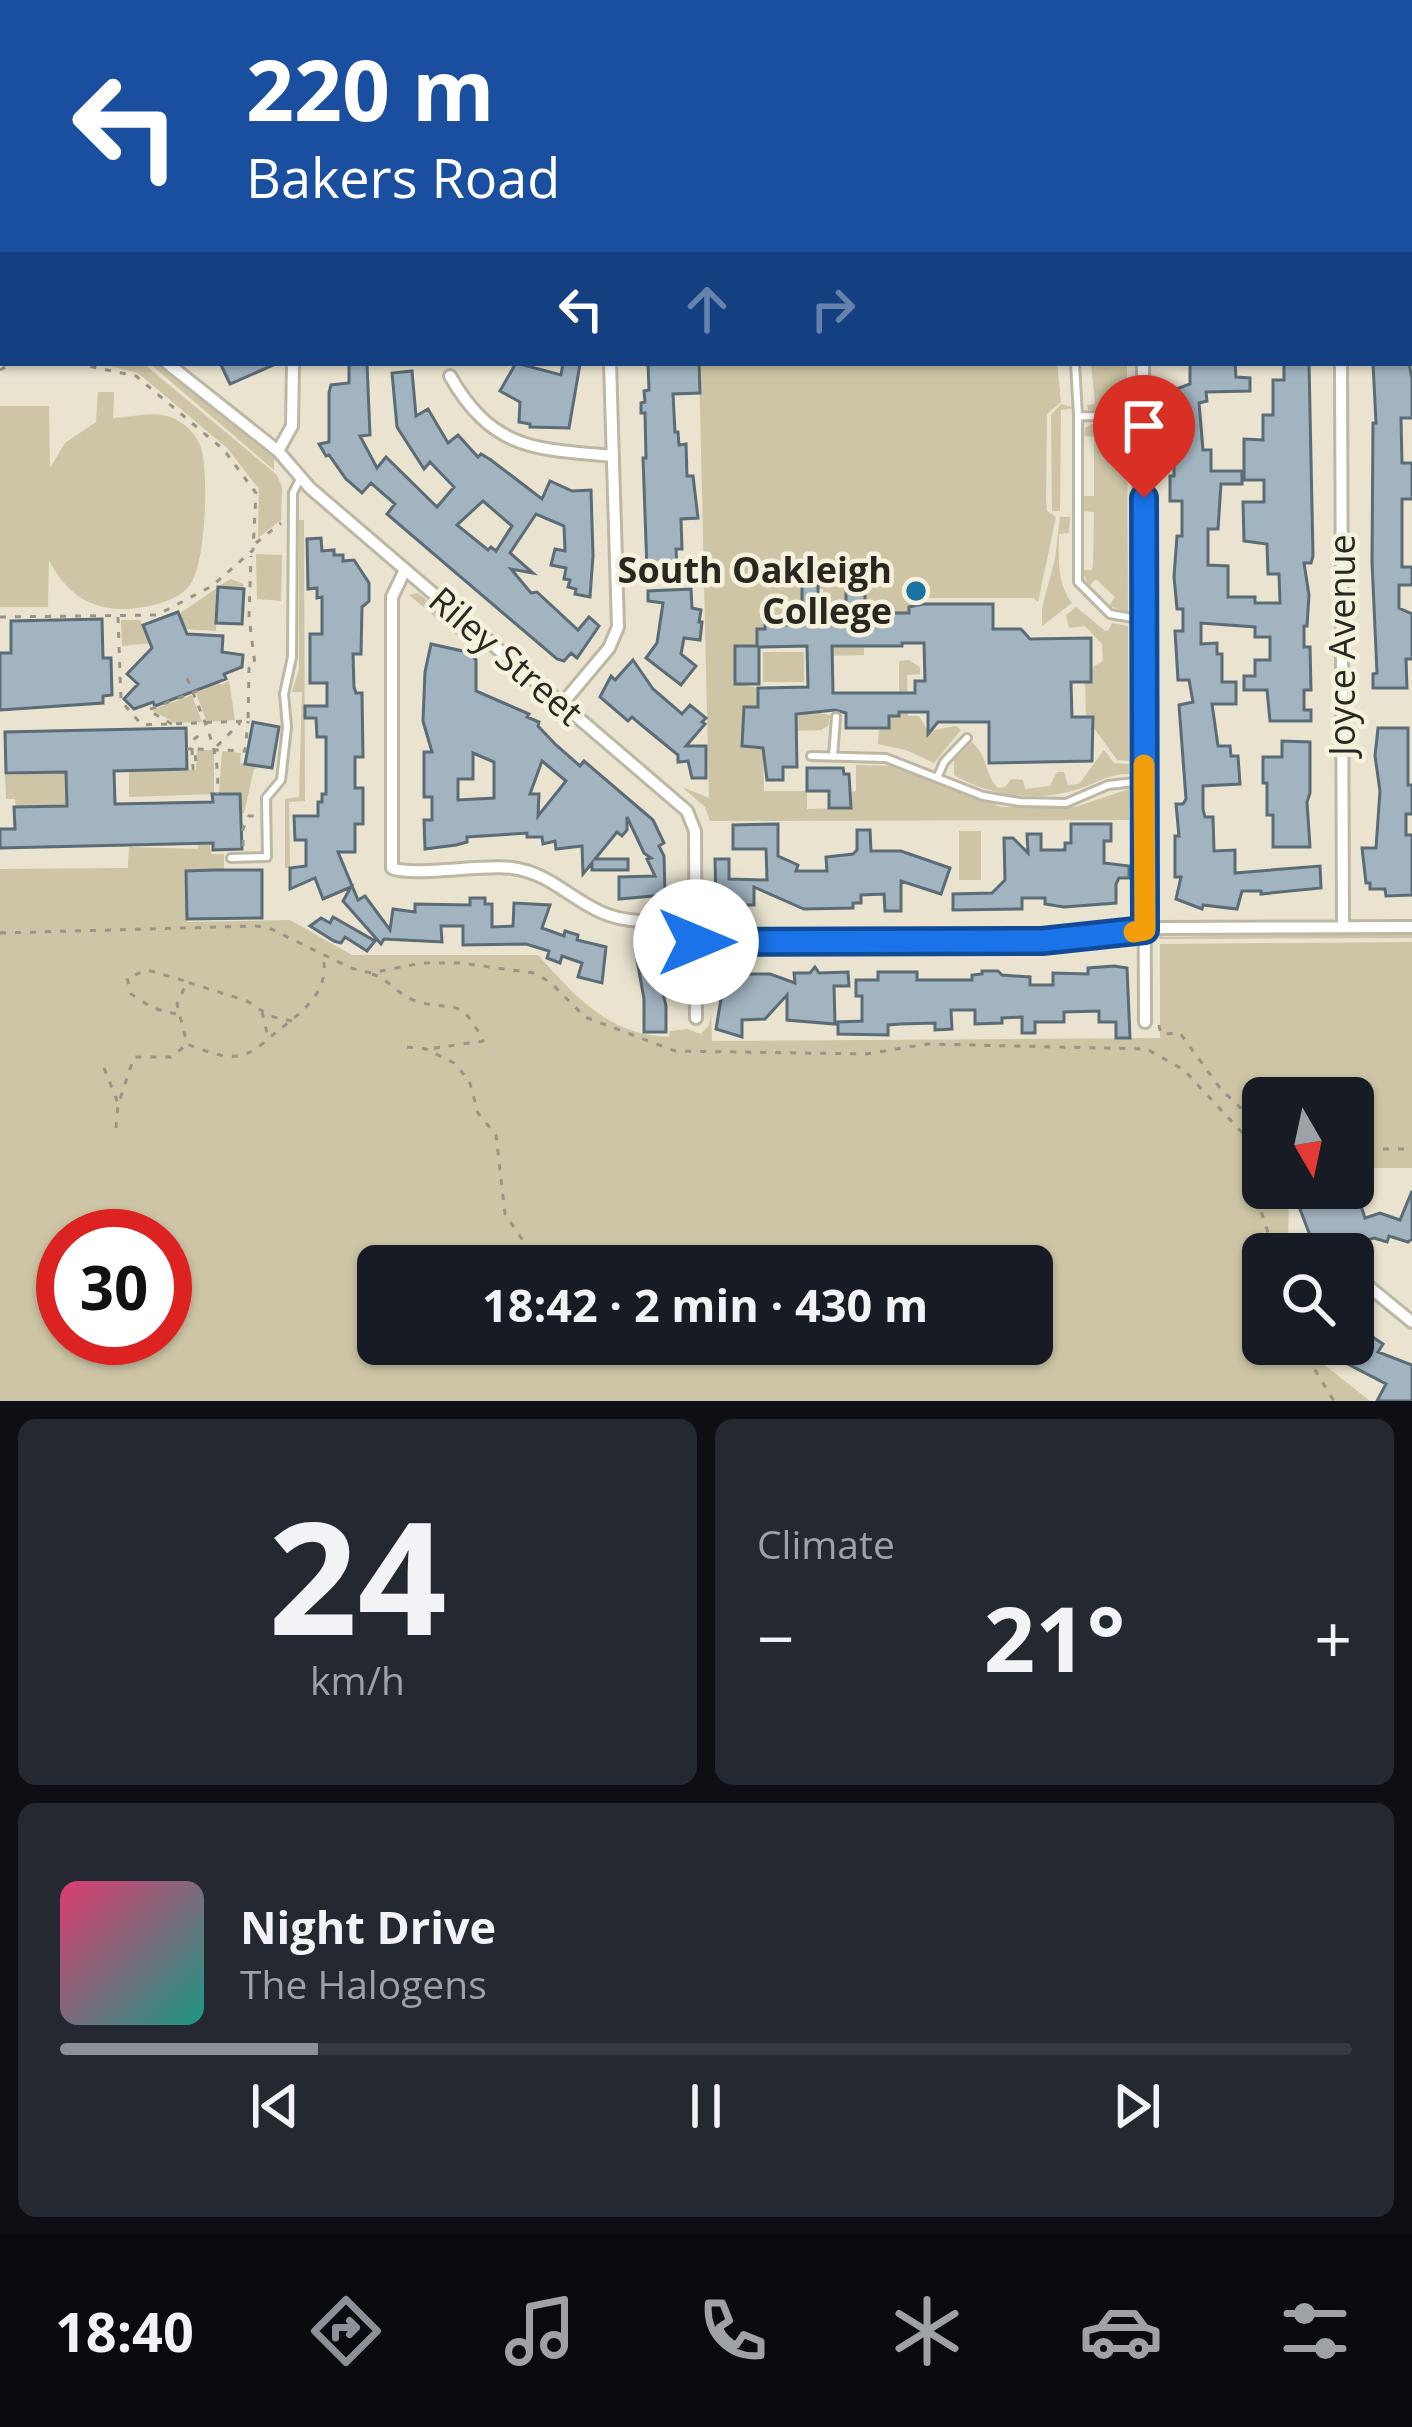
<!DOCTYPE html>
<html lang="en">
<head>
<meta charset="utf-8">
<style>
	:root { --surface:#171b24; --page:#242831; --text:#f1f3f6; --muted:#9ea1a6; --line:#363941; --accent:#8c9099 }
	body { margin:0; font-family:"Open Sans",sans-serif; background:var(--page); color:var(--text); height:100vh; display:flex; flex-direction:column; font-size:45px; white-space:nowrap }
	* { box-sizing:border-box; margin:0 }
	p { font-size:39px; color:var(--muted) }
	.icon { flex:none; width:66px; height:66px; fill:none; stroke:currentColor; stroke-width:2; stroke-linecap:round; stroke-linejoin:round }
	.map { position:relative; height:1401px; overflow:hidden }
	.panel { display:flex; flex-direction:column; gap:18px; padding:18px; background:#0d0f14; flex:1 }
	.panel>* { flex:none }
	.banner { position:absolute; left:0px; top:0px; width:1413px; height:366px; box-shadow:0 3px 9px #0004; background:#1a4fa0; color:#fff; overflow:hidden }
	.needle { width:78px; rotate:171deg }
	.controls { position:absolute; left:1242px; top:1077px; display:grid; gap:24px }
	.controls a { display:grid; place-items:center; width:132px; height:132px; border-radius:18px; background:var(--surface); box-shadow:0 3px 9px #0004; font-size:60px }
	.speed { position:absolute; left:36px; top:1209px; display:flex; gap:24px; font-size:60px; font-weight:700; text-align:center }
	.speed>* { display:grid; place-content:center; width:156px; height:156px; border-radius:50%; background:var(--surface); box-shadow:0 3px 9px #0004; line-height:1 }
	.speed .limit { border:18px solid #d22; background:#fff; color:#111 }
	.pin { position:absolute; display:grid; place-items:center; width:102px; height:102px; color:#fff; margin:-123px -51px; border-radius:50% 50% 50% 0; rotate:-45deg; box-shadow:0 0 12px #0007 }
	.pin .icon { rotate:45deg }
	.me { position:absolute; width:132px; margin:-66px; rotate:90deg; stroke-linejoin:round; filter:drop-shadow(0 0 9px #0008) }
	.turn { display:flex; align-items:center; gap:42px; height:252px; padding:0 48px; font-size:54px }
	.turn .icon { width:156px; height:156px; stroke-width:2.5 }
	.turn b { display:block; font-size:84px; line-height:102px }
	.lanes { display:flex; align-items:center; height:114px; padding:0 48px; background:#0003; justify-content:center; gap:60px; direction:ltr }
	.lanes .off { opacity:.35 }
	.big { font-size:90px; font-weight:700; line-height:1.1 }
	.panel .card { flex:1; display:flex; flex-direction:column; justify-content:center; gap:18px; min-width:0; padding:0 42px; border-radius:18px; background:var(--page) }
	.panel .dial { align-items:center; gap:0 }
	.dial b { font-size:156px; line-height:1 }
	.song { display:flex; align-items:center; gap:36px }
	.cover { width:144px; height:144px; border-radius:18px; background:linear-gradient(135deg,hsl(340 70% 55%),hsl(170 70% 35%)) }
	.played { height:12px; border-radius:6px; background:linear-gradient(90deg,var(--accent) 20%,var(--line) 20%) }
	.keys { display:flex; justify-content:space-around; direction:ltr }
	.heat { display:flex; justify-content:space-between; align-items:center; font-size:66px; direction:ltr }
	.panel .tiles { flex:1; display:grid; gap:18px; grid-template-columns:1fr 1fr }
	.card:last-child { grid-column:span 2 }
	.trip { position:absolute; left:357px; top:1245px; width:696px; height:120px; border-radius:18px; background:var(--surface); box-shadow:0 3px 9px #0004; font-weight:700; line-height:120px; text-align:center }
	.dock { display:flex; height:192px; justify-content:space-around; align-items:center; background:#090b0e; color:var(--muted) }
	.dock .icon { width:84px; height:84px }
	.dock .on { color:var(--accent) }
	.dock b { font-size:54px; color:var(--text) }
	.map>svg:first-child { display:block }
	.green { fill:#cdc5a5; fill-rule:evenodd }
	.building { fill:#a1b4c0; stroke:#5b6c77; stroke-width:3; fill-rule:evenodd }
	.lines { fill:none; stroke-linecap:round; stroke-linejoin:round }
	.lane-casing { stroke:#bdb8a4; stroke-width:12 }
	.street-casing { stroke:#bdb8a4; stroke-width:16 }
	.secondary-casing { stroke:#bdb8a4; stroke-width:21 }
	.primary-casing { stroke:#bdb8a4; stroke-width:22 }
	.path { stroke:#999586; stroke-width:3; stroke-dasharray:6 9; stroke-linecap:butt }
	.lane { stroke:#fff; stroke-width:6 }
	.street { stroke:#fff; stroke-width:10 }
	.secondary { stroke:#fff; stroke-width:15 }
	.primary { stroke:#fff; stroke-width:16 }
	.route-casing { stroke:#114b97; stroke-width:30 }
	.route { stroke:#1a73e8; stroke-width:21 }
	.slow { stroke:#f59e0b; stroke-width:21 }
	.poi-dot { fill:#1976a4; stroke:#f6f1dc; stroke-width:4.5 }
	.labels { text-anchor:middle; stroke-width:9; stroke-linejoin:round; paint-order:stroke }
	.poi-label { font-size:36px; font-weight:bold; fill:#292720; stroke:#f6f1dc; text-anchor:end }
	.street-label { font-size:36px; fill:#292720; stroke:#f6f1dc }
</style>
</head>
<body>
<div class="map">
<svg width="1412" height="1401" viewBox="0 0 1412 1401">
	<rect width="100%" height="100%" fill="#e9e3cf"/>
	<path class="green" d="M98,363H143L277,475L282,487L281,520L258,538L259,489L227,448L138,373Z
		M149,363H156L274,457V470Z
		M699,363H1057L1061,402L1047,414L1046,498L1047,511L1056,517L1038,602L1034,598H924L923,607L909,622L902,613H865L830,607L831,646H864V655L824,656L823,589H818L802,603V618H818V628L766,625L765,629L757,630V646L735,647V683L758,688L759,707L744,708L742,745L763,748L764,791H807V809L851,808L852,792L856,791V765L897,766L1001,807H1075L1129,789V820L710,821L705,807L682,787L709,798Z
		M1091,363H1127V411L1088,410L1087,405L1095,404Z
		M98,392H114L113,418C135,417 157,409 177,420C188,426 197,436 201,448C209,472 206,567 189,586C181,596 170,600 157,604C110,617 72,606 49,560L48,607H0V406H49L50,468L65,443L96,422Z
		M1061,404L1075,408L1061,410L1060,511H1052L1051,415Z
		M1092,424H1127L1128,612L1109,606L1115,597L1096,579L1089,586L1082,570H1092L1093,565L1094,512L1083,511V496H1094V437L1084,436L1085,428Z
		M1131,424L1136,426L1137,610L1132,613Z
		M1060,517H1070L1069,533L1059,534C1059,559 1056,582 1072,603L1042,626V608L1055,559Z
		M299,520H304L305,801L289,802L290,868H285V799L299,797L302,692H292L299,669Z
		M256,554L282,555L281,601L257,599Z
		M231,579L243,584L244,589L218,587L216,631L185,629L179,614L224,583Z
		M418,593L471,636L469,645L409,595Z
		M1076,607L1104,630L1108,631L1112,623L1128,626L1129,761L1117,760L1086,717L1085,682L1091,681V668L1103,661L1102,644L1085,626L1069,628L1066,615Z
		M121,620H140L150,643L122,646Z
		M763,652H804V682H763Z
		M909,660L920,667V674L907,675L908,716H919L928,731L956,726L961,730L934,763L906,750L878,744L879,728H888L889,716L899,715V661Z
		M229,681L235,720L207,722L196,693L218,682L220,685Z
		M192,695L202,722L175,723L152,710Z
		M796,709L830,715L828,726L821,730L796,731Z
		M972,742C990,759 983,773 998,788L1005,787L1011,779L1023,780L1025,789L1050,786L1057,772H1064L1068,785L1079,784L1104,750L1114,763L1129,764V774C1110,774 1100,781 1084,787C1043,803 991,797 954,775V760Z
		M197,750H214V794L129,797V771L196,770Z
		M222,751L241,753L240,763L263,767L254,769L244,813L241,814L240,794H219Z
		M66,772L67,806L16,807L15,799H6L5,775Z
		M959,831H981V880H959Z
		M198,845H210L211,854H224V870L186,871L187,922L290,920L352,955H538C576,997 608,1035 669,1037L670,1031L687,1029L701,1034L709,1025L711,1013L712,1041L1160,1038V944L1412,942V1168H1353V1098H1263V1188H1289L1288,1254H1263V1344H1305L1307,1351L1370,1401H0V869L128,868L129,847L198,849ZM63,1236H165V1338H63ZM378,1266H1032V1344H378Z
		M1412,933V938L1160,939L1158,937Z"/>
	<path class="building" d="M220,363H278L230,384Z
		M349,363L367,364L370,435L360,436L377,468L386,457L437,507L454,487L430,462L424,469L397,427L392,373L412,371L416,416L428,409L448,443L458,435L478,457L481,454L491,460L542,499L550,481L572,491L591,490L593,556L590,597L575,594L576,589L568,587L570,580L564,579L566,568L551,565L555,549L565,551L564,526L536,514L510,553L533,573L511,569L531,593L537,592L578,630L589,617L599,626L577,658L571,653L564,661L557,659L387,514L395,504L371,483L362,493L346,479L329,455L326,456L319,444L329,442V393L331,385L349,383ZM483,501L512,526L496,551L491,547L488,550L457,525Z
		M516,363L561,375L563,363L580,364L569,428L530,427V424L519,422L520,402L500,391Z
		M648,363H699L700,393L673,394L675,432H678L679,445L686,444L687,476H693L698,518L681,519L682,549H676L677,569L647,570L643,458H646L645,413H641V403L645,402L644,391L649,390Z
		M1190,363H1235L1236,377L1250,378V391L1206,392L1207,401L1199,403L1203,450H1211V471H1242V484H1221L1218,529H1208V565L1228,566V597H1255V603H1280L1279,574H1268L1267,544L1244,541L1243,502H1264V480H1244V439L1263,440V415H1273V380H1284V363H1309L1313,556L1311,563H1304L1309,595L1307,626H1304V647H1310L1311,690H1304V710H1311V721H1270L1267,690H1244V676H1255V660H1270V637H1255V627L1201,623V644L1217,643V654H1222V682H1236V704H1212L1218,746H1230L1231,756H1238L1240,784L1203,786V809L1205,817H1213L1214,851L1235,850V873L1320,866L1321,888L1261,894V891H1242L1237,909L1203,905L1202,909L1176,899L1181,877H1175V836H1179L1176,804H1183L1186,799L1179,705L1193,702L1189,680H1178L1175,631H1183V609H1177L1174,577L1177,536H1182V501H1170V476H1174V411L1178,410L1174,390L1190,384Z
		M1373,363H1409L1412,379V418H1401L1402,463H1412V499H1402V567H1412V585H1399V608L1412,614V659H1406L1407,688H1373V674L1377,673L1372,562L1373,423H1376Z
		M321,538L322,551L334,550V555H343V561L354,560L369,583V601L362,607L361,654H353L354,687L356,693H362L363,757H355V788H363V824H355V852H338L358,900L365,896L390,930L393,909L415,912V904L470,905V898H485V904H492V927L513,926L514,903L550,905L542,928L564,936L565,931L578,935L577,940L606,947L602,983L578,977L582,963L562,956L560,963L547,958L549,951L526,944L463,945V926H441L442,942L384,939L381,944L343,901L351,887L323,899L315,878L290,889V868L306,866V840H295L294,816H318V802H322V794H326V737H317L316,718H305V706H327V683H310V634H322V597L317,598V588L308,589L307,539Z
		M802,581H818V607H846V589H865V613H909V607L923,604H993V629H1021L1030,639L1091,638V682H1071L1072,717H1093L1092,761L989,763V722H938L928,734V712H899V716H889V728H846V713L835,710L796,714L797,767H783V780H767L763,748L742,746L744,707H758V688L808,687L807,646L759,647V684H735V646H757V629H765V625H802ZM902,643H924L925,681H915V693H833L832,646H902Z
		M218,587L244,589L242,624L216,623Z
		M691,589L692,608L701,610L699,622H702L700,640L684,638L681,654L696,666L681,685L646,658L657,643L663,603L648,601V591Z
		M178,612L187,634L223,636L222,652L243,655L242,667L224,674L226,679L155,706L153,702L134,709L124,699L138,684L127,674L152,648L143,625Z
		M102,619L103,658H111L112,695L103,696V703L0,710V653H11V621Z
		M431,644L467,652L476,660V691L529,714L527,717L539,722L538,726L556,745L580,766L584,761L653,820L664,843L659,846L664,856L665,895L619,899V877L655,876L647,859L651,858L644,853L627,817V830L622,836L617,832L595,859H628V870H592V863L583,874L582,846L556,849L555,841L543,844L542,837H527V833L467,837V842L456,845L425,849L424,820H432V797H424V752H432L423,721L425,672ZM473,753L494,762V798L458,800V779H473ZM542,761L566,781L538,816L539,794H530Z
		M633,660L653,689L682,714L690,705L706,718L702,722L705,724L686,746H706V778H692L688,761L678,762V755L645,728L632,717L628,721L600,697L611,676L615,680Z
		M253,722L279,727L272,768L245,764Z
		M186,728L187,769L114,771L115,804L213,802L212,794H240L242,849L213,850V843L0,848V829H15L14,807L67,806L66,772L6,773L5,732Z
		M1378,728H1408V785H1412V814H1406V835H1412V895L1386,896L1385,889H1370V883H1366L1362,848H1376L1380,791L1375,756Z
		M1282,741L1310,742V793L1307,802L1310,847H1273V815H1267V783H1263V757H1282Z
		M807,768H843L844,774H849L851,808H829V791H807Z
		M778,824V856L798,865L796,871H827L826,857L853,854L857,850V830H870L871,851H901L950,868L941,894L901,881V911H885L884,894L861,895V903H853V908L804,909L754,887V905H716L715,859H729V879L767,880L766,849H733V825Z
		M1071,824H1111V841H1104V863L1129,866V878H1119L1116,884V903L1064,907L1045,904V898H1022V909L953,910V894L992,893L1005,880L1004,838H1013L1028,853L1027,834H1041V850H1065V843H1071Z
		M213,870H262V918L187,919L186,871Z
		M333,917L375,941L367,951L345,937L341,943L334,941L310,926L321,918L330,923Z
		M652,946L666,1006V1032H644V999L635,949Z
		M1114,966L1127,968L1130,1038H1116V1022H1099V1011L1064,1012V1022H1035V1033H1022V1017L1002,1018V1023L975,1024V1010H951L952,1029L935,1030V1023L900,1024L888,1025V1035L838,1034V1022L862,1021V996H856V980H878V972H917V980H972V975L982,974V971H998L1002,975L1030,977V985H1053V973L1088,974V968Z
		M815,967L819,973L848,972L849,986H834L835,1024L787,1020V995L765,1019L742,1020V1037L716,1029L721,999H717V974H770L795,983L794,973H810Z
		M1292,1188H1355L1365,1218L1380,1213L1400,1220L1412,1191V1239L1408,1242L1389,1236L1387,1242L1374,1238L1354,1244L1351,1235L1314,1246Z
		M1353,1324L1383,1344L1378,1352L1412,1365V1401H1377L1386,1384L1340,1360L1338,1363L1314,1344H1353Z"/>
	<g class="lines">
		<defs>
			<path id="lane" d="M277,0V3
				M234,3V0
				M1075,363L1078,416L1141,417
				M1078,416V582L1110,614L1144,620
				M811,756L886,758L983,796L1020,802L1066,803L1108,785L1144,781
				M833,757L836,717
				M938,776L944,762L967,738
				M231,858L267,857L266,798L281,780L287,727L284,694L292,657L293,493L300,479"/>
			<path id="street" d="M710,0V3
				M486,3V0
				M0,229L3,232
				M1410,234H1412
				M167,363L278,451L310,488L687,811L695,831L696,1018
				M1143,363L1145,1022
				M1341,363L1343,927
				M450,376C493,451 536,449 613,456
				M278,451L292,426L293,363
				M405,570L392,597V868C410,877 484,864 512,868C550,873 570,899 603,913C631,925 666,921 696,921
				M562,704L609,648L618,627L610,363
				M696,942L1042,941L1163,928L1412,927
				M1368,1286L1412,1322"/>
			<path id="secondary" d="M44,0V3
				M30,3V0"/>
			<path id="primary" d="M1410,22H1412
				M0,25H3"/>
		</defs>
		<use href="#lane" class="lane-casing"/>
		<use href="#street" class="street-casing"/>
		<use href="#secondary" class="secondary-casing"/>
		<use href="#primary" class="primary-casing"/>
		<path class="path" d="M0,370L13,363
			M256,543L281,523
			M0,617L157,615L212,586L253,550L256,493L224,450L136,376L74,363
			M118,617L121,701L142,725L248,721L249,668L255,665L249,617L251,556
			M187,678C202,717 222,752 217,794
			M172,724L148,710L205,688
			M217,746L240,723
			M187,749H192V741L204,731
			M192,749L193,769L196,768L195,749L245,751L248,721
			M243,846V829L249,816H256
			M0,933L256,926L269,928L351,968L371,973L422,963H461L534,973L550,982L585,1017L675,1051L866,1054L927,1044L1147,1049L1184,1070L1248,1139L1259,1167L1260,1208L1275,1254
			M372,974C389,979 397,994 413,1000C453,1014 459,992 483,1041L428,1049
			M262,1012L268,1037
			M176,1014L153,1008L131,994L127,978L147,970L185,981
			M292,1021L270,1016L247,1001L187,982L177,1004L187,1044C203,1050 226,1060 243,1055C255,1051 266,1041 275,1033C299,1014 331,993 323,957
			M1159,1025L1161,1034L1180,1033L1220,1088L1263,1130
			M407,1047L426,1049L454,1063L469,1080L478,1113L496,1135L505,1214L540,1266
			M104,1068L118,1103
			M116,1128L118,1105L134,1057H171L185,1046
			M1353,1149H1412
			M1299,1344L1334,1401"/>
		<use href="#lane" class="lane"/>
		<use href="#street" class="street"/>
		<use href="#secondary" class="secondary"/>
		<use href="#primary" class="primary"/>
	</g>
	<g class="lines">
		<defs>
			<path id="route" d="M696,942L1042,941L1145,930L1144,498"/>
		</defs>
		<use href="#route" class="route-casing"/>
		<use href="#route" class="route"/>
		<path class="slow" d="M1134,932L1145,930L1144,765"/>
	</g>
	<circle class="poi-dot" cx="916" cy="591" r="12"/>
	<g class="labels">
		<g class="poi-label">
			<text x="892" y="583">South Oakleigh<tspan x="892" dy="41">College</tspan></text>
		</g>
		<g class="street-label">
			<text transform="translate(1342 645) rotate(-90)" y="13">Joyce Avenue</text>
			<text transform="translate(506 656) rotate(41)" y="13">Riley Street</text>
		</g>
	</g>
</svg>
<div class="controls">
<a><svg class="needle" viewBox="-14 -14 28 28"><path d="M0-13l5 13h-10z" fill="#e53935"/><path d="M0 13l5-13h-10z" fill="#9ea1a6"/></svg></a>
<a><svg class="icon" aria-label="search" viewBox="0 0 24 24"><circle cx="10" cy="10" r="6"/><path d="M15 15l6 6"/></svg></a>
</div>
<div class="speed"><div class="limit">30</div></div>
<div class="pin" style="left:1144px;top:498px;background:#d93025"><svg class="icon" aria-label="arrive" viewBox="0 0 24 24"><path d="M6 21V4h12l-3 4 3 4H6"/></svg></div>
<svg class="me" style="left:696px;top:942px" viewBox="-20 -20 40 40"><circle r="19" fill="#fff"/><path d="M0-13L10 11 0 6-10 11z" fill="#1a73e8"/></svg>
<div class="trip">18:42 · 2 min · 430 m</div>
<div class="banner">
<div class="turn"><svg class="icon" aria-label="left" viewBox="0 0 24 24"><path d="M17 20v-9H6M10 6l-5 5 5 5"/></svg><div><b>220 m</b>Bakers Road</div></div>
<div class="lanes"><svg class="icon" aria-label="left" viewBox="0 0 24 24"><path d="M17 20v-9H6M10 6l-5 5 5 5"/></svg><svg class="icon off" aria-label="ahead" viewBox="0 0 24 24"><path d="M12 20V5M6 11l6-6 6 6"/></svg><svg class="icon off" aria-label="right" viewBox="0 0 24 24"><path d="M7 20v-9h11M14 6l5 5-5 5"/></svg></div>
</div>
</div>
<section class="panel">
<div class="tiles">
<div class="card dial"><b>24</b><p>km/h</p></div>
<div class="card"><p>Climate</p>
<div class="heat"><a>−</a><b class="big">21°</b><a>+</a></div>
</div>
<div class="card">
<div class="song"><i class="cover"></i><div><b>Night Drive</b><p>The Halogens</p></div></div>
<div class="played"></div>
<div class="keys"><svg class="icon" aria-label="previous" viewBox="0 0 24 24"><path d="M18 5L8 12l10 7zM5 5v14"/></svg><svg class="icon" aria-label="pause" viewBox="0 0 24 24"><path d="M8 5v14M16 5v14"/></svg><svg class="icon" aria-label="next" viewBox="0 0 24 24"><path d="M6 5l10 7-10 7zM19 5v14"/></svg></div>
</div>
</div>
</section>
<nav class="dock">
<b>18:40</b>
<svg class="icon on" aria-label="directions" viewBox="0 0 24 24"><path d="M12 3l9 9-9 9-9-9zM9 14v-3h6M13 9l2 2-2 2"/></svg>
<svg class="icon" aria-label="music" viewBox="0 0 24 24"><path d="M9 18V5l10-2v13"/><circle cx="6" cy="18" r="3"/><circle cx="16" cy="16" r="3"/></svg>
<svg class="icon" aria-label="phone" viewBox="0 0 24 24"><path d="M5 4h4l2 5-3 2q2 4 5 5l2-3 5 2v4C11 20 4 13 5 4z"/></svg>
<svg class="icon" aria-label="climate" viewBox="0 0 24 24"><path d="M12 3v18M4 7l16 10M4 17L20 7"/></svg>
<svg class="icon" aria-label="car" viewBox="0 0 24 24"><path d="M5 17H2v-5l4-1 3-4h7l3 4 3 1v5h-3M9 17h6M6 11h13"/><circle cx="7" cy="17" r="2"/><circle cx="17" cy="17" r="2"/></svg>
<svg class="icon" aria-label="filters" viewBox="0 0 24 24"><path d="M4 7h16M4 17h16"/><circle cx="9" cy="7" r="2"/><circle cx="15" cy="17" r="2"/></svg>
</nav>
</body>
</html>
